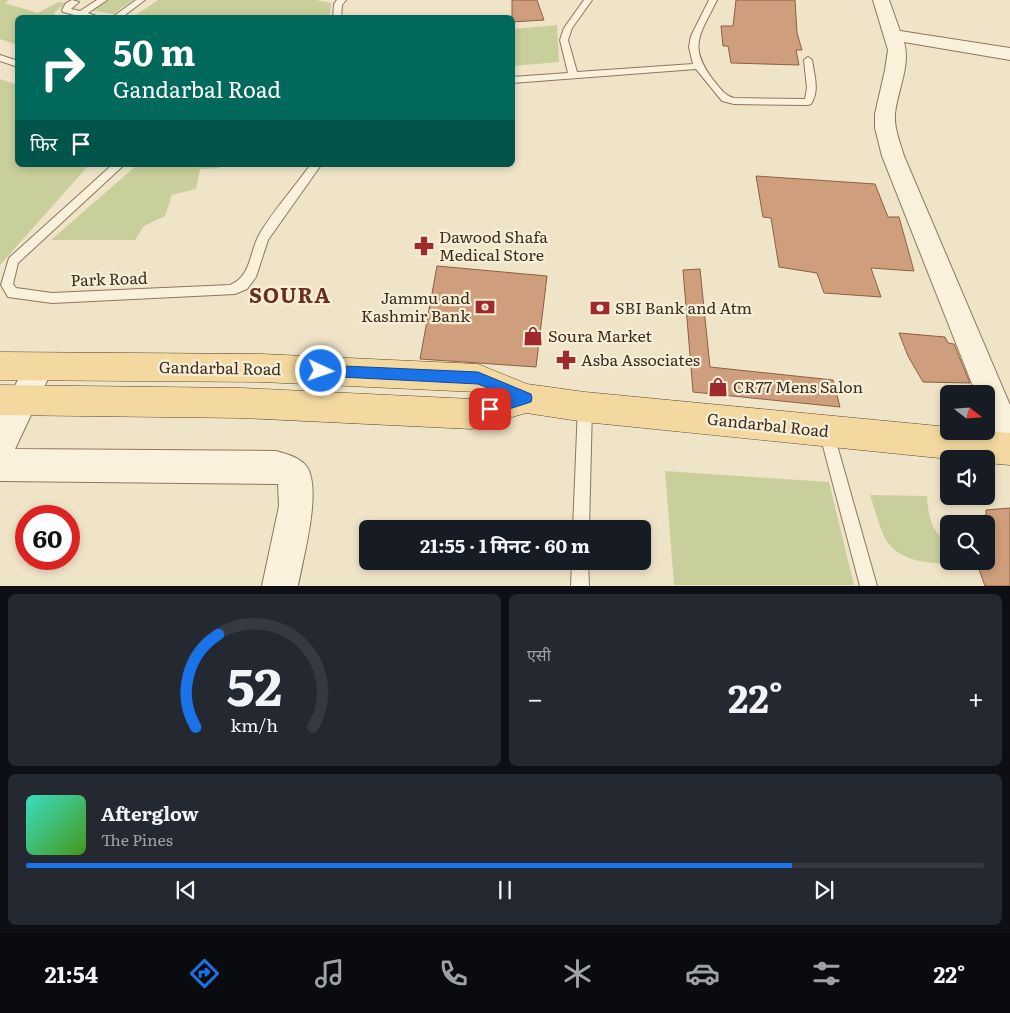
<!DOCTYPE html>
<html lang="hi">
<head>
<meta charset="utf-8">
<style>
	:root { --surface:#171b24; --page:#242831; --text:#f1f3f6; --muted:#9ea1a6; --line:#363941; --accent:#1a73e8 }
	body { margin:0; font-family:Literata,"Noto Sans Devanagari",serif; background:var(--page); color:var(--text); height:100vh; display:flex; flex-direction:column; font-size:19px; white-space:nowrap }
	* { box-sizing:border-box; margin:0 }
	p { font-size:16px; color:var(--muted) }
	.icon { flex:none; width:28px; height:28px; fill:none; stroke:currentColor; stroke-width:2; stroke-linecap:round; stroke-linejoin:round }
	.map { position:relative; height:586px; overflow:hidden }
	.sheet { display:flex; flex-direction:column; gap:8px; padding:8px; background:#0d0f14; flex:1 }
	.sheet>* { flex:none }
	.banner { position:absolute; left:15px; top:15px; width:500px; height:152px; border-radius:8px; box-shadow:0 2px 8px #0003; background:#00695c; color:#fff; overflow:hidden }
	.needle { width:32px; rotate:107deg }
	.tools { position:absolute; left:940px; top:385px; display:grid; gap:10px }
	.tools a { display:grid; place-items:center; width:55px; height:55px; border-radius:8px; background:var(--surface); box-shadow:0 2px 8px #0003; font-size:25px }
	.speed { position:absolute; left:15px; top:505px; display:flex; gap:10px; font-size:25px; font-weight:700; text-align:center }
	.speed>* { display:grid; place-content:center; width:65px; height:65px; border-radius:50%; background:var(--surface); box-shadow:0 2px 8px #0003; line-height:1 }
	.speed .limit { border:8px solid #d22; background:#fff; color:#111 }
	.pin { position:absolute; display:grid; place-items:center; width:42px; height:42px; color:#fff; margin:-21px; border-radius:10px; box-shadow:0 2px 8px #0006 }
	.me { position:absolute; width:55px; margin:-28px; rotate:93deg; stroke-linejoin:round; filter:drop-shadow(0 0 4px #0008) }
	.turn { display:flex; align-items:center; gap:18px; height:105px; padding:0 15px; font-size:22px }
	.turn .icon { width:65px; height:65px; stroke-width:2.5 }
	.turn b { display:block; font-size:35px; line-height:42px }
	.then { display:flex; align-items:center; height:48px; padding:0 15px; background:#0003; gap:10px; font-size:19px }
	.big { font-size:38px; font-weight:700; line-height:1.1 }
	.sheet .tile { flex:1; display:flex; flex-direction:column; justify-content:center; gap:8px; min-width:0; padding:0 18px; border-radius:8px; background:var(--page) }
	.sheet .dial { align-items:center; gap:0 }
	.dial svg { height:130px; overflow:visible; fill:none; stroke:var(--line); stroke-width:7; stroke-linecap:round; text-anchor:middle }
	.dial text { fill:var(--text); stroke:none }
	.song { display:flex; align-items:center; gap:15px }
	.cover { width:60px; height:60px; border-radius:8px; background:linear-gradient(135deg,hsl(170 70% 55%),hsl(100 70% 35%)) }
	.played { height:5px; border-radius:2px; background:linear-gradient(90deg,var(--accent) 80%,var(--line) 80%) }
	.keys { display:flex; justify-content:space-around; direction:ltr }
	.heat { display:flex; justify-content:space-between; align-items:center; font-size:28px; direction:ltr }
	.sheet .tiles { flex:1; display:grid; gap:8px; grid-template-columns:1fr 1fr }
	.tile:last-child { grid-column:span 2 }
	.trip { position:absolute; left:359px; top:520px; width:292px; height:50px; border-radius:8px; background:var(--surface); box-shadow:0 2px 8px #0003; font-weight:700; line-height:50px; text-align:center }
	.menu { display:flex; height:80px; justify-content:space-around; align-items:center; background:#090b0e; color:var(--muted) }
	.menu .icon { width:35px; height:35px }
	.menu .active { color:var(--accent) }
	.menu b { font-size:22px; color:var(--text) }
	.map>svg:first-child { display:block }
	.green { fill:#c9cf9b }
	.building { fill:#cf9f7d; stroke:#8d5f41 }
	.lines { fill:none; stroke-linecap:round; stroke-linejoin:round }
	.lane-casing { stroke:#8d765c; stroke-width:2 }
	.street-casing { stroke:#8d765c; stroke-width:2 }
	.primary-casing { stroke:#5b4430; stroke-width:1 }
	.lane { fill:#faf1dc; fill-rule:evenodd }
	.street { fill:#faf1dc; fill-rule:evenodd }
	.primary { fill:#f3d9a0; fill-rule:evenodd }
	.route { fill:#1a73e8; stroke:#114b97 }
	.labels { text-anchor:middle; stroke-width:4.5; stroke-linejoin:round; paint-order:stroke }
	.poi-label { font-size:16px; fill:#3d2e20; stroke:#f7eed8; text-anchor:start }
	.street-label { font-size:16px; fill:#3d2e20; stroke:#f7eed8 }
	.district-label { font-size:21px; font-weight:bold; letter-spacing:1px; fill:#6b2e1e; stroke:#f7eed8 }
</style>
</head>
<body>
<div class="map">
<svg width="1010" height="586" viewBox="0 0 1010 586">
	<rect width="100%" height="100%" fill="#f0e4c8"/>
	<path class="green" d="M0,0H9L5,3L38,13L58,2L66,3L54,13L57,17L18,18L17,45L0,39Z
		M107,0H133L113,14L91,10Z
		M158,0H316L331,3L330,17H133Z
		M557,25L559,62L513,66V29Z
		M0,79L17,85L18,165H89L0,265Z
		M137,165H219V168L200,169L196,189L172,195L165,216L144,226L135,240H51Z
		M665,471L829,482L854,585H674Z
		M870,495L927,496C928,513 931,534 949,542V561H967L969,564C942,563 903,567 886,540C879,527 875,509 870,495Z"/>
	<path class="building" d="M512,0H537L544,20L512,22Z
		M736,0H795L797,33L802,50H796L799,65L731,63L728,46H723L721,26H733Z
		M756,176L875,184L888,217H899L914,271L871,268L881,297L824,293L817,273L779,267L771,218L763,217Z
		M437,266L547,276L536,367L420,359Z
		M700,269L710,367L833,380L840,407L693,392L683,270Z
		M899,333L945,337L948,343L954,344L970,383L923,382L908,356Z
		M1010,508V586H985L976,561H986V510Z"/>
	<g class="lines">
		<defs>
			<path id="lane" d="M72,0L79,2L71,9L80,11L97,0H107L88,13L102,18H86L63,12L62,10L66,3Z
				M136,0H145L121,18H111Z
				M337,0H346L342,5L341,18H333L334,4Z
				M584,0H592L572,28L568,40L577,72L693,64L689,47L691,36L709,0H717C700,35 687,46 714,81C720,88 725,96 734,98L805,99L807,88L804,60L808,57L812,60C814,75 820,90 811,104L808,105L734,104L722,101L696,69L512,83V77L568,73L560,40L564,28Z
				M0,55L18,61V67L0,61Z
				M112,165H124L18,263L13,284L16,288L52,293L230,285C251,276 249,255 258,237C270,214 295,187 310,165H321L268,240L256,277L247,289L235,294L52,303L8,297L1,285L9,258Z
				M585,400L590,402L592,407L589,529H573L578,407L580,402Z
				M826,424L831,426L833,431L877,586H860L819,431L821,426Z
				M572,561H588L589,586H571Z"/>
			<path id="street" d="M873,0H889L900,31L1010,48V60L904,42C911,66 897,91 895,114C894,129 900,142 904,156L1010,405V456L999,452L986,420V394H976L882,156L875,128V114L885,70L888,50Z
				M40,353L50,357L54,366L15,449L276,451C286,454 300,457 307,467C322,490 303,558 298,586H262L279,506L278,484L0,481V414L30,357Z"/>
			<path id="primary" d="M0,352L262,354L478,364L527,384L585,392L949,427V431H986L1010,433V465L986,463V459H949L585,422L526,413L472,429L242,418L0,415V385L242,388L472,399L485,395L477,392L262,382L0,380Z"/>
		</defs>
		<use href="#lane" class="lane-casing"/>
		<use href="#street" class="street-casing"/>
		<use href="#primary" class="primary-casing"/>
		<use href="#lane" class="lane"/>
		<use href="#street" class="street"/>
		<use href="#primary" class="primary"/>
	</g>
	<path class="route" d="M321,365L478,372L531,394L532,398L531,402L490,415L485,413L483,409L485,405L509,397L478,384L321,376L316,375L314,371L316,367Z"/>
	<defs>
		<symbol id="pharmacy-bare" viewBox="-9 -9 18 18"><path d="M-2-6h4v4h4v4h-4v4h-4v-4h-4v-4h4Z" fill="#9e2a2b" stroke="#f7eed8" stroke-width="2.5" paint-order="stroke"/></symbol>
		<symbol id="bank-bare" viewBox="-9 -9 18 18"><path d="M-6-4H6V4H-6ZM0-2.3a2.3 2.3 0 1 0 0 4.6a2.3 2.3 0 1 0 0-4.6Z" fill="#9e2a2b" stroke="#f7eed8" stroke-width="2.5" paint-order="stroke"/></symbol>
		<symbol id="shop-bare" viewBox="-9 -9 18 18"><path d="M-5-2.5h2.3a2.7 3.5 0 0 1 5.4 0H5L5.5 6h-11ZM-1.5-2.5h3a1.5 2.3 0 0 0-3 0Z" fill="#9e2a2b" stroke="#f7eed8" stroke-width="2.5" paint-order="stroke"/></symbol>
	</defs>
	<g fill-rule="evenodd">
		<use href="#pharmacy-bare" x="410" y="232" width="28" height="28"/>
		<use href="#bank-bare" x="471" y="293" width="28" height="28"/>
		<use href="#bank-bare" x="586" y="294" width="28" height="28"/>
		<use href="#shop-bare" x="519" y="322" width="28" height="28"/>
		<use href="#pharmacy-bare" x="552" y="346" width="28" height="28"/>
		<use href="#shop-bare" x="704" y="373" width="28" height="28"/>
	</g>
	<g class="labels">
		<g class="poi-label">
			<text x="439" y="243">Dawood Shafa<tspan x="439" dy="18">Medical Store</tspan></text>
			<text x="470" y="304" text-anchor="end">Jammu and<tspan x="470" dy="18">Kashmir Bank</tspan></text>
			<text x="615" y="314">SBI Bank and Atm</text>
			<text x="548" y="342">Soura Market</text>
			<text x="581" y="366">Asba Associates</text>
			<text x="733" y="393">CR77 Mens Salon</text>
		</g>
		<g class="street-label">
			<text transform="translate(109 279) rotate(-2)" y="6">Park Road</text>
			<text transform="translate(220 368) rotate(1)" y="6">Gandarbal Road</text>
			<text transform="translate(768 425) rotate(6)" y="6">Gandarbal Road</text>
		</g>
		<g class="district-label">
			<text x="290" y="303">SOURA</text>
		</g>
	</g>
</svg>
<div class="tools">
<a><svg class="needle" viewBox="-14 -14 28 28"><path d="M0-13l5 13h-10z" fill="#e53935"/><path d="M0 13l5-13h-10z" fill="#9ea1a6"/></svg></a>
<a><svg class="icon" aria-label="sound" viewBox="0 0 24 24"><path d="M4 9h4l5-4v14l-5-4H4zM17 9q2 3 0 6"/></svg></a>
<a><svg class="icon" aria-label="search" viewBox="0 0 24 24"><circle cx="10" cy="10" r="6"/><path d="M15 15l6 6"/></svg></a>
</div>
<div class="speed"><div class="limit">60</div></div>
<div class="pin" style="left:490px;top:409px;background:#d93025"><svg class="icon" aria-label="arrive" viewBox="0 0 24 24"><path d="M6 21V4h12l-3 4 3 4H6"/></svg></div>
<svg class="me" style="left:321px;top:371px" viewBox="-20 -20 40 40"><circle r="17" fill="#1a73e8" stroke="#fff" stroke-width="3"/><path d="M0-11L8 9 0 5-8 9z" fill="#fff"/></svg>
<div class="trip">21:55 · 1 मिनट · 60 m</div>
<div class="banner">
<div class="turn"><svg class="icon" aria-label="right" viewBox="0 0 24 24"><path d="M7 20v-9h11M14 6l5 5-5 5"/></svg><div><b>50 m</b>Gandarbal Road</div></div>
<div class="then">फिर<svg class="icon" aria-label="arrive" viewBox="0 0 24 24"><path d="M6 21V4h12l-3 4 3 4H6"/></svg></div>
</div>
</div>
<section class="sheet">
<div class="tiles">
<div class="tile dial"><svg viewBox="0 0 100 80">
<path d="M14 69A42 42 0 1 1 86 69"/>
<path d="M14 69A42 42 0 0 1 28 12" stroke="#1a73e8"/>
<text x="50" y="56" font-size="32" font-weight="700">52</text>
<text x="50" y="72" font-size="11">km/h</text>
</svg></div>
<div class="tile"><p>एसी</p>
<div class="heat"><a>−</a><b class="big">22°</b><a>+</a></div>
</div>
<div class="tile">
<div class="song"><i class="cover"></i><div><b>Afterglow</b><p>The Pines</p></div></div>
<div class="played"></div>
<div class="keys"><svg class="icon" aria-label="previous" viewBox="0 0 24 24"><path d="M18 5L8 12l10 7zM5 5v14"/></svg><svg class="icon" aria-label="pause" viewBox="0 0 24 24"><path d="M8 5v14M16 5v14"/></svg><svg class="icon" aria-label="next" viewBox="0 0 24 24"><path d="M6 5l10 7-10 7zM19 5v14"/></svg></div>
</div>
</div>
</section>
<nav class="menu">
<b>21:54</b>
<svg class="icon active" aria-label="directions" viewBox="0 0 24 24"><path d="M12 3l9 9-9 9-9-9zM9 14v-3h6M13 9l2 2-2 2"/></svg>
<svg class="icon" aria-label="music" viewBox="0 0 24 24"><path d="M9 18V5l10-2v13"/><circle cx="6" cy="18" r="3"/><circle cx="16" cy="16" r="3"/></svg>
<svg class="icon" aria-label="phone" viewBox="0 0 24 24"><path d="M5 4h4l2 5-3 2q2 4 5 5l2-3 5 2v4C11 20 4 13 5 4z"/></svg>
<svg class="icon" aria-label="climate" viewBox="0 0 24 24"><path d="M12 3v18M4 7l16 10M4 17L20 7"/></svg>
<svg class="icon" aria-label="car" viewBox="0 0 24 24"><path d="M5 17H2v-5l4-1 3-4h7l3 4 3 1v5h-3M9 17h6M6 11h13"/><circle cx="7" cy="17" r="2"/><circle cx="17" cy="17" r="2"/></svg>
<svg class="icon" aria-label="filters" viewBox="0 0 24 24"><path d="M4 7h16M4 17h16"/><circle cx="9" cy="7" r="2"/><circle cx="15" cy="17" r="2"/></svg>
<b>22°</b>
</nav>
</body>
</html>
